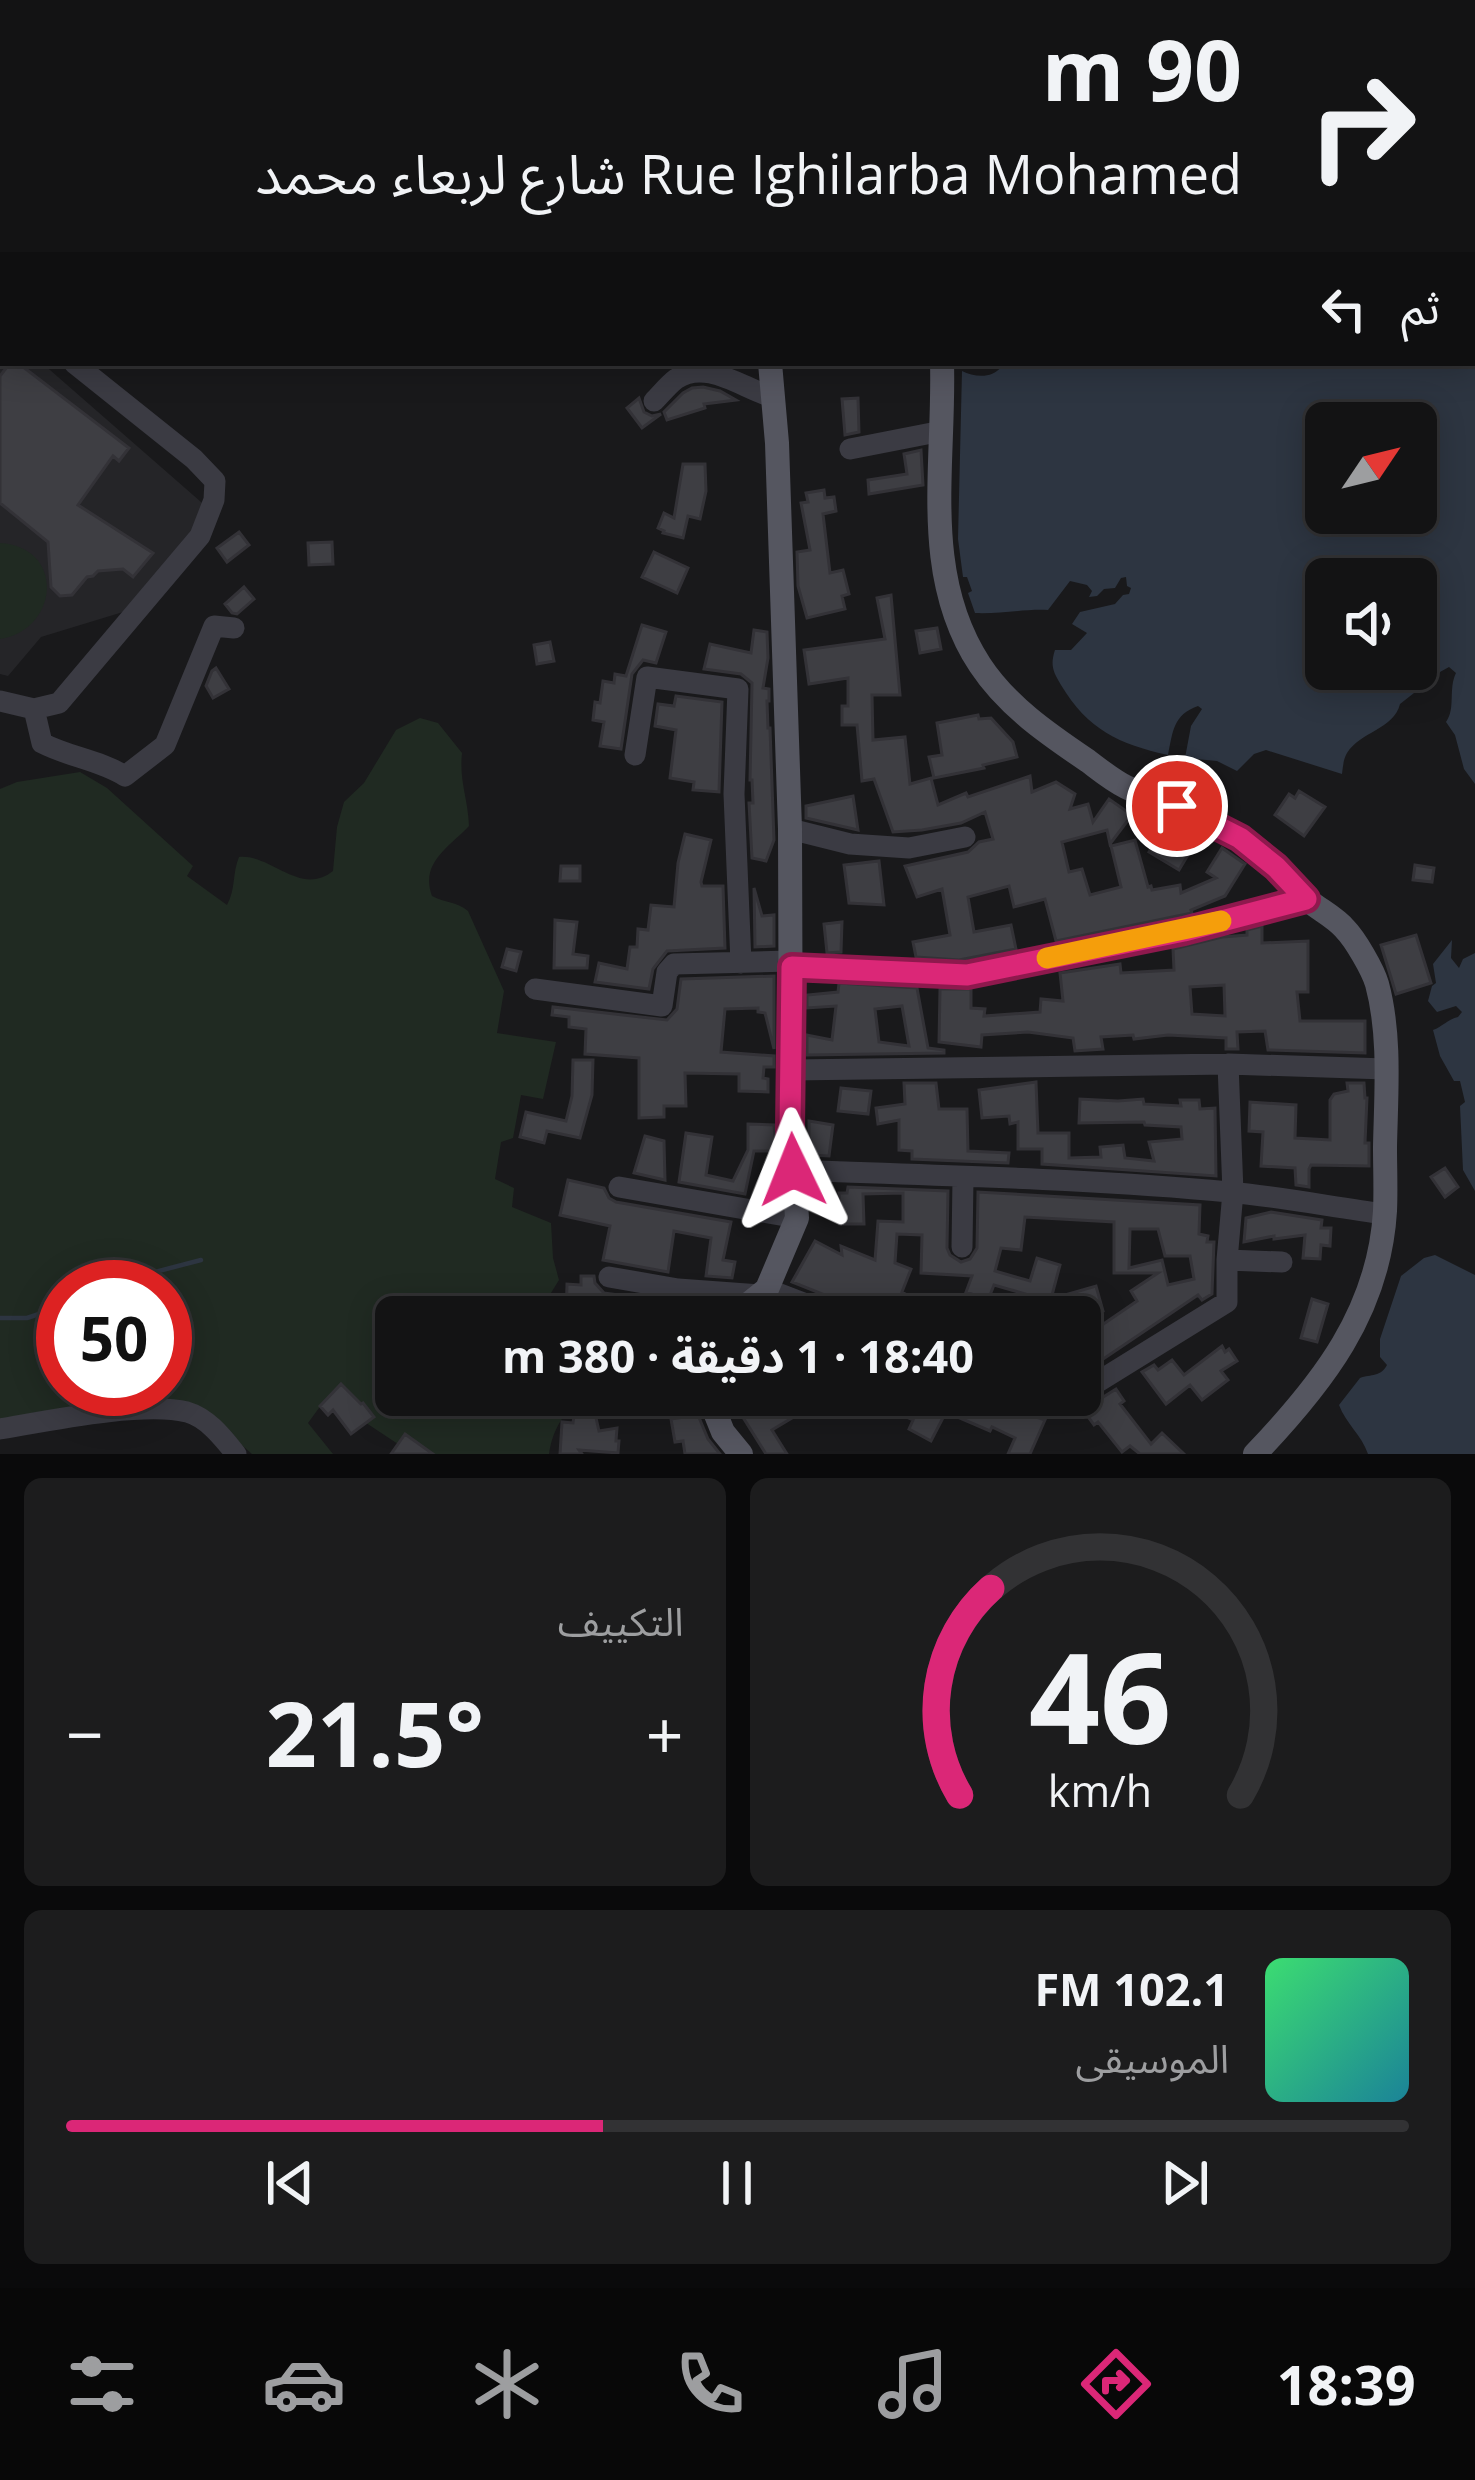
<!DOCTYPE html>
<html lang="ar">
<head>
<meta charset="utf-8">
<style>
	:root { --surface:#131314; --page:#1c1c1d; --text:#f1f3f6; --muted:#9d9ea0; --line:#323234; --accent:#db2777 }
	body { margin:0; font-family:"Open Sans","Noto Sans Arabic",sans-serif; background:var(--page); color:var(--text); direction:rtl; height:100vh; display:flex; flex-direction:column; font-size:45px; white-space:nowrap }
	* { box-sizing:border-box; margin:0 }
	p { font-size:39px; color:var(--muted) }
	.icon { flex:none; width:66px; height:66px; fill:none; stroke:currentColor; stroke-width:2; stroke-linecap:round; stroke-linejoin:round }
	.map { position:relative; height:1454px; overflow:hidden; direction:ltr }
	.sheet { display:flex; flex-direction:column; gap:24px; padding:24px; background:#0a0a0b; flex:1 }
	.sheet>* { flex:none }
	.top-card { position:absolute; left:0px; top:0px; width:1476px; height:366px; box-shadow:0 6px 30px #0003,0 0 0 3px var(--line); direction:rtl; background:#131314; color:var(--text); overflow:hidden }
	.needle { width:78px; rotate:55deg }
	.buttons { position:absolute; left:1305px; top:402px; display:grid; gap:24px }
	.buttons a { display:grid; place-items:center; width:132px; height:132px; border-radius:18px; background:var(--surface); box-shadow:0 6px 30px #0003,0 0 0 3px var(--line); font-size:60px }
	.speed { position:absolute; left:36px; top:1260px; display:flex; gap:24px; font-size:60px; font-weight:700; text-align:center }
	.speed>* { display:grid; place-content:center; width:156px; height:156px; border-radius:50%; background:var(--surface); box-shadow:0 6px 30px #0003,0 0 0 3px var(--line); line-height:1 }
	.speed .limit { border:18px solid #d22; background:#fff; color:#111 }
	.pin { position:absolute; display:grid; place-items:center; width:102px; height:102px; color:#fff; margin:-51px; border:6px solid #fff; border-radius:50%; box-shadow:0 3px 12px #0007 }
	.me { position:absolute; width:132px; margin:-66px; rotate:358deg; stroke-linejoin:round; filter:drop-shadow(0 0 9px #0008) }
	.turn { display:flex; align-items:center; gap:42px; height:252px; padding:0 36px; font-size:54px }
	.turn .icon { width:156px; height:156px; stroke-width:2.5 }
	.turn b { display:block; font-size:84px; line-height:102px }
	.then { display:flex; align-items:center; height:114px; padding:0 36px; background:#0003; gap:24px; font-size:45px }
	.big { font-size:90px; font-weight:700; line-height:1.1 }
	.sheet .widget { flex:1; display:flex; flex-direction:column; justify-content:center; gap:18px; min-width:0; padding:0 42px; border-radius:18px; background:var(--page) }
	.sheet .dial { align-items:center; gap:0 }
	.dial svg { height:312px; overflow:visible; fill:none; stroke:var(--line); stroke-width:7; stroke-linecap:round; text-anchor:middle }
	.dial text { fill:var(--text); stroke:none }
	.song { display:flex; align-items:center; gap:36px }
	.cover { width:144px; height:144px; border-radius:18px; background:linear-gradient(135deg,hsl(140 70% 55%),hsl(190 70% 35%)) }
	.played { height:12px; border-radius:6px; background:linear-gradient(90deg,var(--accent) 40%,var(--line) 40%) }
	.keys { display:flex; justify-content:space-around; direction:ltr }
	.heat { display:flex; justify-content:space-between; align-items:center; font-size:66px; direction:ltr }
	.sheet .tiles { flex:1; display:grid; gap:24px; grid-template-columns:1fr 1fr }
	.widget:last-child { grid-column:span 2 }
	.trip { position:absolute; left:375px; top:1296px; width:726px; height:120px; border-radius:18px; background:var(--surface); box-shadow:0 6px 30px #0003,0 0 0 3px var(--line); font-weight:700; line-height:120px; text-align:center; direction:rtl }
	.tabs { display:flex; height:192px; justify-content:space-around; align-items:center; background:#080808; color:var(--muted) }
	.tabs .icon { width:84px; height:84px }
	.tabs .active { color:var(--accent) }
	.tabs b { font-size:54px; color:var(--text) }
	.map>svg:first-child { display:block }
	.built { fill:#252528 }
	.green { fill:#202a22; fill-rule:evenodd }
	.water { fill:#2d3541; fill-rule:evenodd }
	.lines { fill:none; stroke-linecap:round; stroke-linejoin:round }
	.stream { stroke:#2d3541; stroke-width:4.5 }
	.building { fill:#3e3e43; stroke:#333237; stroke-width:3; fill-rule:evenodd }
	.minor { stroke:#3b3b43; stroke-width:21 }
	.major { stroke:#555660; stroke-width:24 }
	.route-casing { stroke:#8e194d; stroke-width:30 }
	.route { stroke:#db2777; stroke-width:21 }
	.slow { stroke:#f59e0b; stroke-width:21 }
</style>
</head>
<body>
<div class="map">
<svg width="1475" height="1454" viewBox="0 0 1475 1454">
	<rect width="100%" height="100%" fill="#19191b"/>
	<path class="built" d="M0,356H3V363H42L209,509L123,612L41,637L8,676L0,674Z"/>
	<path class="green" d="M0,543C66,547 59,630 0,639Z
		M420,718L438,723L462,753C459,782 468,798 469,826C448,848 420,863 432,896C445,903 456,901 468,911L504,991L497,1033L556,1042L543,1099L521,1095L513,1138L501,1142L495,1179L514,1188L512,1207L551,1223L553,1258L559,1280L543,1306L478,1317H396V1395H584C564,1412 553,1428 549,1454H413L327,1397L308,1423L333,1454H252L202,1410L0,1422V789L17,782L80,772L107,788L193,866L187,876L227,905C236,888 232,874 239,857C272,854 300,897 333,871L337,827L344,802L364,783L396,730ZM63,1287H165V1389H63Z"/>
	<path class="water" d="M692,0H1475V784L1464,769L1455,735L1446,722C1456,708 1448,689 1456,673L1449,667L1431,677L1428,681L1413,685L1414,693L1400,704C1394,729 1360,732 1347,753C1343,760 1343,767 1342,774L1266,750L1254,754L1237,771L1217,761L1185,758L1191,726L1202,709L1198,706C1173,715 1173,731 1168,755C1119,744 1088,730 1061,685C1053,672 1050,665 1055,650H1071L1087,633L1072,624L1080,612L1115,604L1123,595L1129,594L1131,588L1127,586L1126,577L1121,578L1115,588L1104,589L1097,596L1089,597L1092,591L1087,585L1070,581L1048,610C1023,609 1000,614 975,613L968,593L972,591L967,577H963L958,539L962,371C974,377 992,379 1001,367L1000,363H1473V3H694ZM1326,423H1416V513H1326ZM1416,579V669H1326V579Z
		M1452,940L1451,958L1459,968L1463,959L1475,953V1191L1463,1170L1460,1106L1465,1102L1460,1081H1454L1440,1056L1433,1030C1442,1027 1448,1019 1458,1017L1462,1012L1456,1006L1437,1012L1428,1001L1432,986L1436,983L1433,964Z
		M1435,1255L1475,1275V1454H1368C1361,1434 1346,1424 1339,1405L1360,1378C1371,1374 1381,1377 1387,1365L1380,1357V1339L1401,1276L1424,1258Z"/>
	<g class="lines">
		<path class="stream" d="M111,1287L132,1278L201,1260
			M0,1318H27L63,1306"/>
	</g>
	<path class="building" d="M10,363H18L129,448L119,461L113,456L78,505L153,553L133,577L123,569L98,571L93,576L87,577L72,595L60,596L51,587L48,542L0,503V376Z
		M703,387L720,391L736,400L704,404L705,408L667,420L664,412L683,393L692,388Z
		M639,398L644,412L652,416L661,414L642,428L627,408Z
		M858,398L859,432L845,435L842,399Z
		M921,450L923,485L869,494L868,480L907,474L904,454Z
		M683,464H705L706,491L700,519L688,516L683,538L663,533L664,531L658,528L664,513L674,518Z
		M824,490L825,498L834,497L836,511L823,514L830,573L843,570L849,594L842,596L845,609L807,618L798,586L797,552L810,550L801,503L808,502L806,493Z
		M239,532L249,545L227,562L217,548Z
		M332,542L333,564L309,565L308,543Z
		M654,552L688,568L677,593L642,577Z
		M244,587L254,599L237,614L232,613L225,604Z
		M891,595L900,695H872L873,740L905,737L910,784L931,778L938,805L966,793L968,797L1030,776L1032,792L1056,782L1075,794L1070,809L1088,804L1093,822L1109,799L1132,815L1110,844L1107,830L1062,842L1069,872L1082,869L1090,895L1121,887L1111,846L1135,840L1148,887L1151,886L1152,890L1180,885L1181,893L1216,878L1207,872L1222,848L1245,864L1225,896L1191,910L1192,913L1056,941L1045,899L1014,907L1009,886L968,897L974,932L1011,925L1016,949L959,960L916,957L913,942L950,935L942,889L917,897L905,866L968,852L979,842L993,839L985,812L961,823L922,830L893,832L874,779L862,781L857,725H842V706H848V678L809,684L804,650L885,639L877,598Z
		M642,625L666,632L656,663L643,660L632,674L621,749L600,746L604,722L593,720L595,702L600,703L603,681L614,683L615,674L626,676Z
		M937,628L941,649L920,653L916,631Z
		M754,630L767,632L768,658L763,688L769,689V701H767L768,728H770L774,840L766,861L752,858L749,803H753L752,780H750L752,683L741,674L704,669L710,644L751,653Z
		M550,642L554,661L537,664L534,645Z
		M216,668L229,689L213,698L206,686L212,671Z
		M676,696L722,702L719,792L693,790L694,782L670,778L676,730L655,726L658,704L674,706Z
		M978,715L979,719L991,718L1013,742L1017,757L983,765L984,768L934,778L929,757L942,755L937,723Z
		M1299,791L1325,807L1304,836L1275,815L1289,794L1295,798Z
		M853,796L858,830L806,818V806Z
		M1166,822L1197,840L1179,870L1149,852Z
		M685,834L711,840L701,882L702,886H723L725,948L667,951L653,969L649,989L595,982L599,963L627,969L630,947H637L638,929L648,930L651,905L674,907L678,863Z
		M879,861L884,905L849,903L844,865Z
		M1415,865L1434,868L1432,882L1413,880Z
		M561,866H580V881H560Z
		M754,888L762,916L774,915V946L755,947Z
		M555,920L577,922L573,954L588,956L587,968H554Z
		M842,922L841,952L827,953L824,924Z
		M1262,926V943L1308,941V992H1297L1300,1021H1365V1053L1268,1050L1265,1031L1237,1032L1238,1049H1226V1038L1168,1035L1134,1039L1133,1035L1101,1037L1103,1049L1075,1051L1073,1038L1028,1032L982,1035L981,1047L939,1042L940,989H971V1008L985,1009L984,1016L1040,1012L1041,999L1063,1001L1060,973L1120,964L1121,973L1174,970L1173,949L1222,937L1247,935V930ZM1224,985L1225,1016L1192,1014L1190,987Z
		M1416,935L1431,983L1396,994L1381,945Z
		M507,949L521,952L516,971L502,967Z
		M774,976V1049L765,1013L758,1012V1008L725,1009L721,1052L774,1056V1067H764L763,1078L768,1079V1092L739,1091V1074L685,1073L686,1106H664V1117L639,1118V1058L585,1054L586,1029L569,1027V1017L552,1015L553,1007L667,1020L677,1009L681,979Z
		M839,983L917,988L928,1048L944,1050V1053L807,1055V1035L832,1040L836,1006L807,1008V995L838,992ZM902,1006L909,1046L879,1042L875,1009Z
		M573,1060H593L592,1095L580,1138L547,1131L544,1143L520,1137L526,1112L566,1121L572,1096Z
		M1036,1082L1038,1133H1069V1158L1101,1157L1100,1147L1123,1145L1125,1158L1154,1161L1149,1142L1182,1139L1181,1127L1145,1125L1144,1122L1079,1123L1080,1099L1118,1101L1143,1099L1144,1104L1181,1106L1180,1100H1199L1200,1109L1215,1108L1216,1176L1042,1164V1149H1018V1122L1010,1124L1009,1116L982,1118L979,1090Z
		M904,1083H936L939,1109H967L968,1151L1009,1153L1008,1163L912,1159V1151L899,1150V1120L878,1124L876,1108L905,1104Z
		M1347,1083H1364L1365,1098H1367L1365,1143H1369V1166L1311,1165L1309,1169V1187L1296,1185L1295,1168L1261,1166L1263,1132L1249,1131L1250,1102L1296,1105L1295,1138L1330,1140V1100L1334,1094L1348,1091Z
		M841,1088L871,1091L868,1114L838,1111Z
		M809,1121L833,1125L829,1156L809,1155Z
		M748,1124L774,1125L776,1151H754L745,1194L679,1182L686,1133L712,1137L706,1175L733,1181L748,1150Z
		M645,1136L664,1141L665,1180L634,1173Z
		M1445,1168L1458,1187L1445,1197L1431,1177Z
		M568,1180L604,1188L609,1198L616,1202L731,1222L723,1260L735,1262L732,1278L706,1276L711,1238L674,1231L668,1272L603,1260L610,1226L560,1215Z
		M848,1187L948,1191L947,1248L950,1255L961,1262L970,1259L977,1248L978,1192L1200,1205L1199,1234L1208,1236L1207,1242H1214L1212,1294L1202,1300L1198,1295L1087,1370L1080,1360V1340L1137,1301L1131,1291L1158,1273H1114V1222L1025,1217L1021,1250L1001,1248L995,1271L1030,1281L1037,1258L1060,1265L1051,1299L1096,1286L1103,1311L1084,1317H1070L1067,1306L994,1285L988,1300L966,1292L972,1276L921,1273L922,1235L897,1234L895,1263L911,1269L902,1292L943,1317H855L852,1309L845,1303L792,1282L815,1241L842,1255L841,1246L875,1260L878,1221L903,1222V1193L863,1194L864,1224H840L839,1193H847ZM1130,1229H1158L1165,1256H1190L1194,1279L1168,1285L1162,1260L1129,1268Z
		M1271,1212L1322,1220L1321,1228H1331L1330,1246L1321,1245L1320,1259L1303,1258L1305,1235L1274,1239V1236L1244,1242L1246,1218Z
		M581,1276H594L595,1283L604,1293L714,1308L703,1317H672L677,1313L674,1310L653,1304L655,1317H566L567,1284L581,1285Z
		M1312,1299L1328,1304L1317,1342L1301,1338Z
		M485,1300L489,1309L503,1303L509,1317H472L475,1315L471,1306Z
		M1222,1346L1225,1352L1229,1349L1237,1361L1221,1371L1228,1380L1202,1400L1190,1385L1166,1404L1142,1372L1154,1365L1158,1370L1172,1360L1184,1375Z
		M341,1384L361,1404L363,1403L374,1417L351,1434L333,1410L328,1415L320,1406Z
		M1116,1389L1124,1401L1120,1404L1151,1444L1162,1433L1184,1454H1140L1130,1446L1122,1452L1098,1422L1094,1425L1086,1414L1094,1408L1092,1404Z
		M605,1395L621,1396L619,1411L601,1417Z
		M729,1395H756L763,1404L777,1395L792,1418L772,1430L787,1454H766Z
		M905,1395H974L1045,1420L1030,1454H1008L1015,1438L992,1427L990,1431L946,1412L931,1441L909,1429L913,1420L897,1413Z
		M575,1408L594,1409L599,1431L617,1428L616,1441H619L618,1453L579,1450L582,1454H560L562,1422L573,1423Z
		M698,1415L708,1439L720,1454H685L683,1441L675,1442L671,1419Z
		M405,1434L433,1454H391Z"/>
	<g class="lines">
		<path class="minor" d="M564,0L566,3
			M4,3V0
			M348,3L351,0
			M0,73L3,20
			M0,333L3,334
			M654,401C661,394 668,385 676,379C707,358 743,389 773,397
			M850,449L942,431
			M0,701L34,709L59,703L200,536L214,500L215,481L194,459L74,363
			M34,709L42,743C69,757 99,760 125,776L165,745L214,626L234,628
			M635,755L647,677L738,689L734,794L741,963
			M790,829L850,844L909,848L965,837
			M792,966L966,975L1184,931L1306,899
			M535,989L662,1006L667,972L674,964L790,961
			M791,1070L1228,1064L1386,1069
			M793,1170C939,1176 1084,1178 1229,1192C1281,1197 1333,1207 1385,1214
			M619,1187L797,1218
			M962,1247L963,1178
			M1227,1260L1282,1262
			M609,1277L678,1289L760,1295
			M767,1289L840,1317
			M1080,1393L1227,1302V1260L1233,1192L1228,1064
			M1024,1395L1052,1407L1077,1395
			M0,1429C47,1421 143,1401 187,1412C208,1418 223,1438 236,1454"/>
		<path class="major" d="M585,0L586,3
			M679,0L681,3
			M942,363C945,465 920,574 980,665C1007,706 1048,734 1088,761C1100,770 1112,780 1126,787C1164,805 1206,816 1242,840C1267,857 1286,881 1309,901C1320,910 1336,918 1345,929C1355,939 1373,970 1377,984C1391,1036 1386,1094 1385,1147C1385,1168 1386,1190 1385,1211C1379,1312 1322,1384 1255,1454
			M732,1317L767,1289L797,1218L791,1129L790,829L777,443L770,363
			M708,1395L723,1432L741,1454"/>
	</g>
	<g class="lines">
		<defs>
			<path id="route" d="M793,1170L790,1129L792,967L967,975L1184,931L1306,899L1276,867L1240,838L1177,806"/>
		</defs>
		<use href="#route" class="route-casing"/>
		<use href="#route" class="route"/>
		<path class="slow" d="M1047,958L1221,921"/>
	</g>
</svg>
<div class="buttons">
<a><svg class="needle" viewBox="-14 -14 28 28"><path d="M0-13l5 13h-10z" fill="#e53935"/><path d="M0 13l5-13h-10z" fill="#9d9ea0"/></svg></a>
<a><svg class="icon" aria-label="sound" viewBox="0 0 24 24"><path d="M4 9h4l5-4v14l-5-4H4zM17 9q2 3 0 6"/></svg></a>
</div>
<div class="speed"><div class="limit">50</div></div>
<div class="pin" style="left:1177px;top:806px;background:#d93025"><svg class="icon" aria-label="arrive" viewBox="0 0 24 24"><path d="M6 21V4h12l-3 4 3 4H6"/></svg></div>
<svg class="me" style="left:793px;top:1170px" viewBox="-20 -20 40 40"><path d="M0-17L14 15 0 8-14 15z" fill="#db2777" stroke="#fff" stroke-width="4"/></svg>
<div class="trip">18:40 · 1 دقيقة · 380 m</div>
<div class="top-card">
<div class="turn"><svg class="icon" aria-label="right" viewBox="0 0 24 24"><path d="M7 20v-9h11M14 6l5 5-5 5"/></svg><div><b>90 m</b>Rue Ighilarba Mohamed شارع لربعاء محمد</div></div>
<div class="then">ثم<svg class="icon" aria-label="left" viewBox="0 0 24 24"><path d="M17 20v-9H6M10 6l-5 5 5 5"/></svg></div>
</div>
</div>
<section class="sheet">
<div class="tiles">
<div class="widget dial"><svg viewBox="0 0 100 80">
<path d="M14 69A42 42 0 1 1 86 69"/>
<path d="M14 69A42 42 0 0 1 22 16" stroke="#db2777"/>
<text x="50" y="56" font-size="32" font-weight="700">46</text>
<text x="50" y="72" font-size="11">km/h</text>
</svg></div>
<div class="widget"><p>التكييف</p>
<div class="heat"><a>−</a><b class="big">21.5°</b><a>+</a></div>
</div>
<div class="widget">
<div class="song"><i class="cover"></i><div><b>102.1 FM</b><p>الموسيقى</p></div></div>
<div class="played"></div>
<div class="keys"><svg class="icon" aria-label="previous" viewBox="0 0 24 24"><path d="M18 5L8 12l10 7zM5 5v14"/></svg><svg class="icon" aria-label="pause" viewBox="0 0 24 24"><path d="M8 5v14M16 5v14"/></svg><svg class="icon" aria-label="next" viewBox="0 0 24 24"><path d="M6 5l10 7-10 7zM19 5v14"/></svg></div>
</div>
</div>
</section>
<nav class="tabs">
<b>18:39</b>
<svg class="icon active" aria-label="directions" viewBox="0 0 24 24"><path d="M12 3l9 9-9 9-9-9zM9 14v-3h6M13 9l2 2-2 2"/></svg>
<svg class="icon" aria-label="music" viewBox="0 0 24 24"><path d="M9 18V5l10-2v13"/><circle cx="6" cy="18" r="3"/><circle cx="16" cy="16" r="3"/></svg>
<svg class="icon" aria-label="phone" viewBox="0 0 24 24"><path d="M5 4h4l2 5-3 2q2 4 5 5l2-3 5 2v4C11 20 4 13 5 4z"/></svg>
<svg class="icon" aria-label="climate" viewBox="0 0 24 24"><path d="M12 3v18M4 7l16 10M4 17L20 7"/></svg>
<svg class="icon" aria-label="car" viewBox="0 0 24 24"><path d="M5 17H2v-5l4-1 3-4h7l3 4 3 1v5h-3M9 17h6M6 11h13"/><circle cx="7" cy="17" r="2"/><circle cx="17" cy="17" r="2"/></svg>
<svg class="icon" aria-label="filters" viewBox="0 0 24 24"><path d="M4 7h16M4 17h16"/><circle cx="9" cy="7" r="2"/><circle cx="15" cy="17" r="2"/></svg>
</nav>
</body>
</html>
